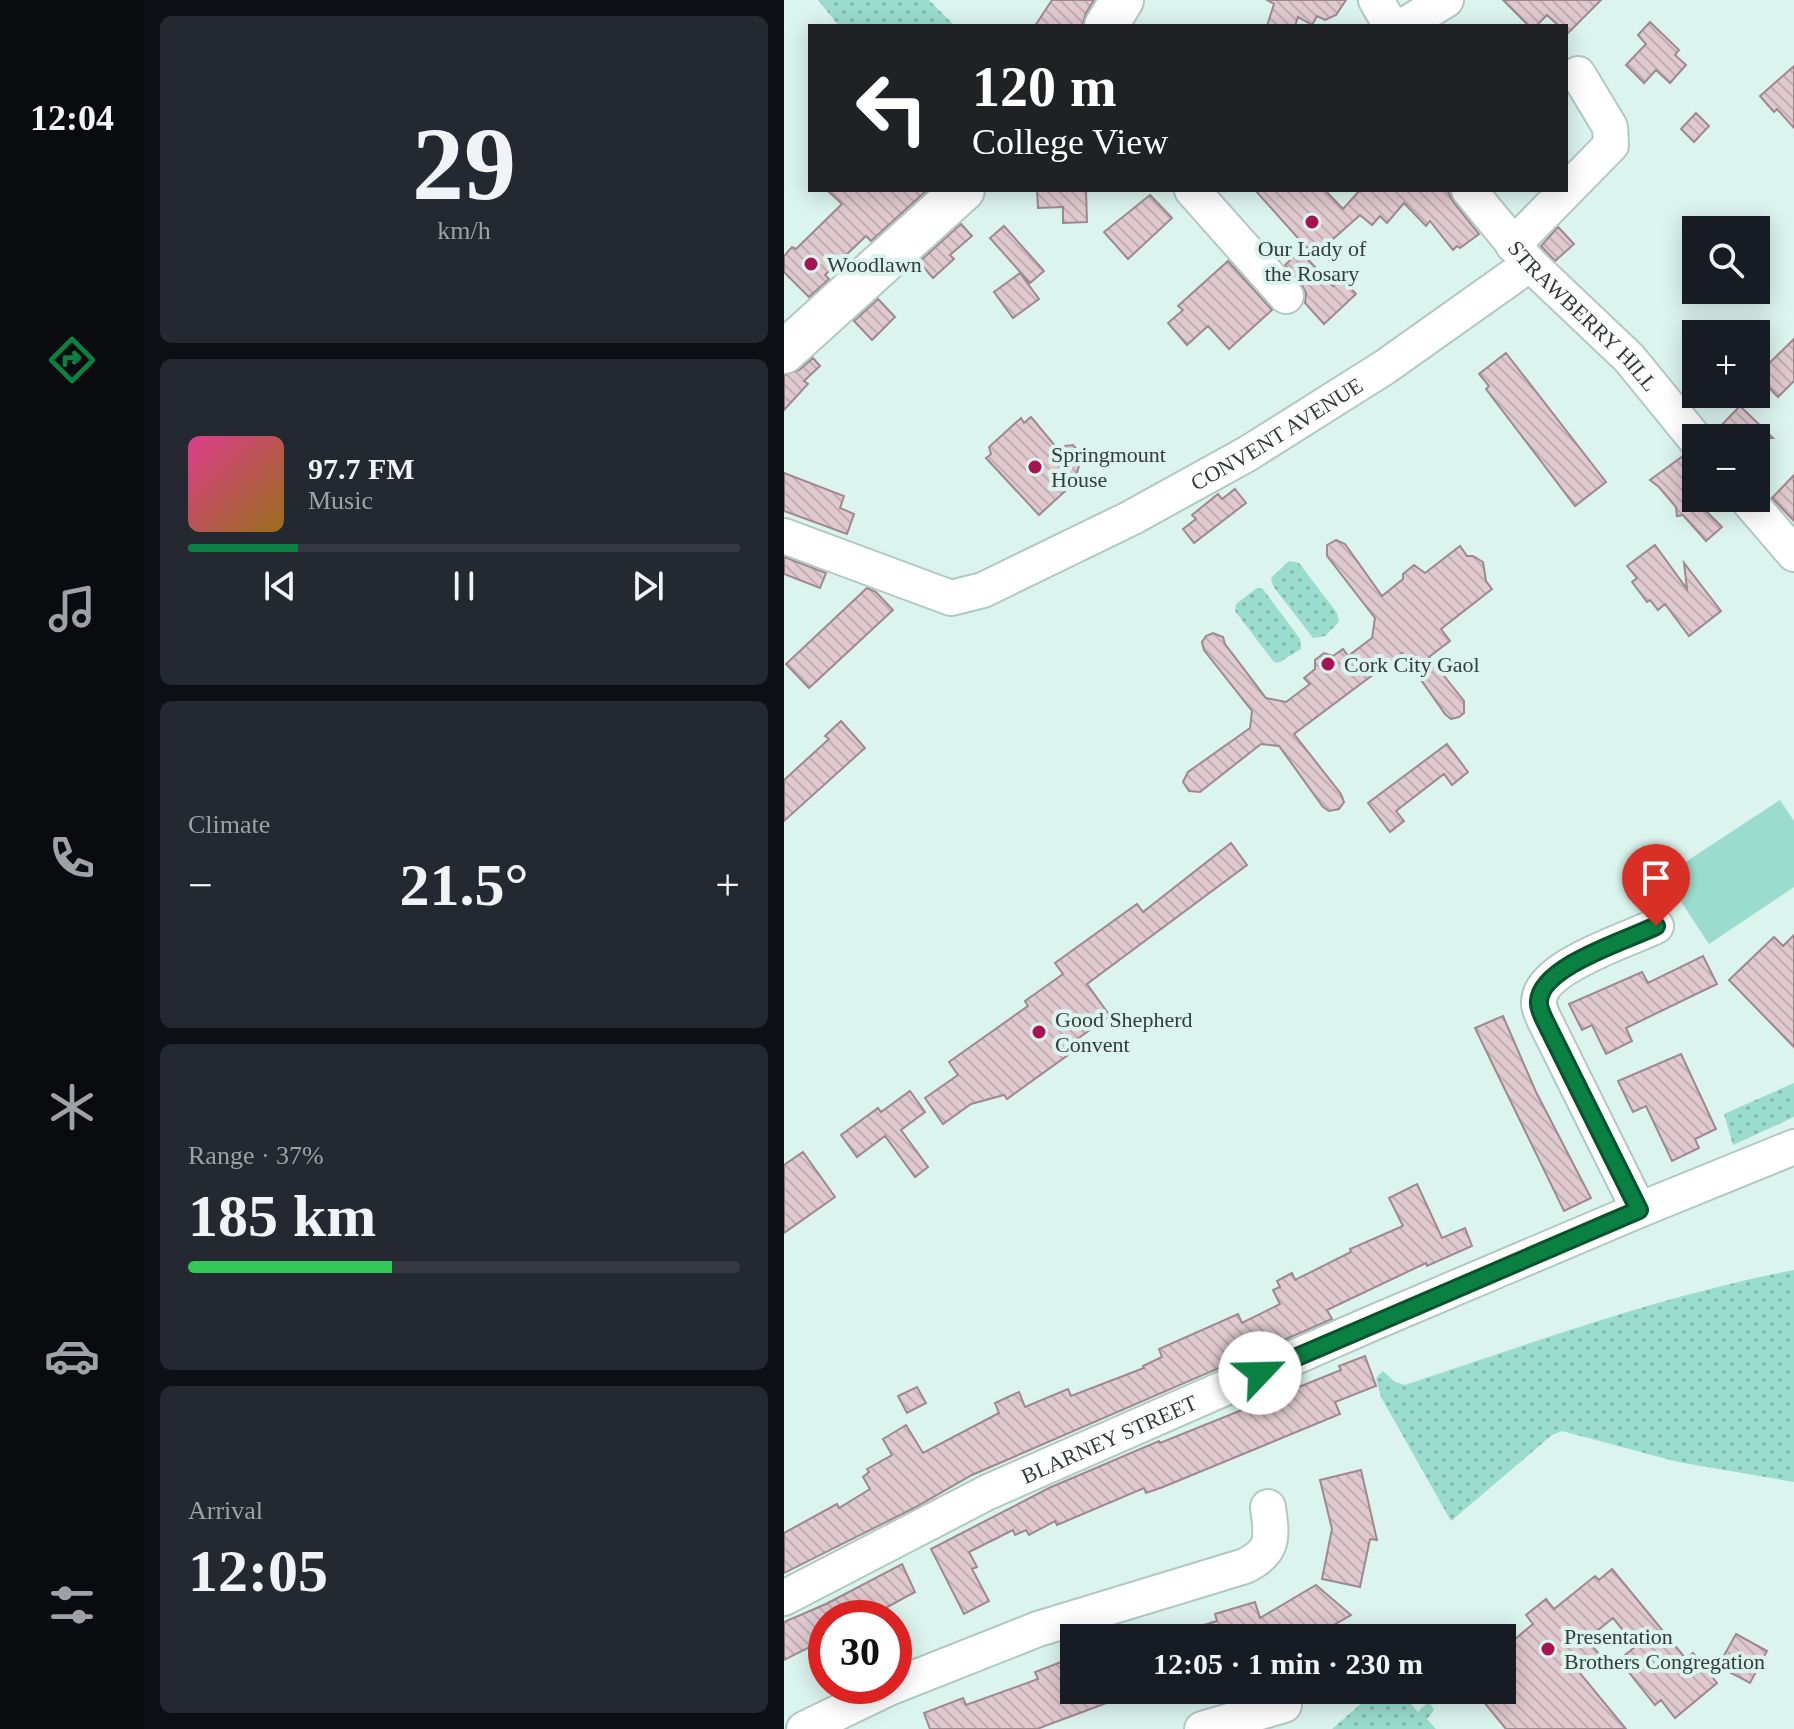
<!DOCTYPE html>
<html lang="en">
<head>
<meta charset="utf-8">
<style>
	:root { --surface:#171b24; --page:#242831; --text:#f1f3f6; --muted:#9ea1a6; --line:#363941; --accent:#0b8043 }
	body { margin:0; font-family:"Times New Roman",serif; background:var(--page); color:var(--text); height:100vh; display:flex; flex-direction:column; font-size:30px; white-space:nowrap }
	* { box-sizing:border-box; margin:0 }
	p { font-size:26px; color:var(--muted) }
	.icon { flex:none; width:44px; height:44px; fill:none; stroke:currentColor; stroke-width:2; stroke-linecap:round; stroke-linejoin:round }
	.map { position:relative; flex:1; overflow:hidden }
	.details { display:flex; flex-direction:column; gap:16px; padding:16px; background:#0d0f14; width:640px }
	.details>* { flex:none }
	.top-card { position:absolute; left:24px; top:24px; width:760px; height:168px; border-radius:0px; box-shadow:0 4px 20px #0003; background:#202124; color:#fff; overflow:hidden }
	.buttons { position:absolute; left:898px; top:216px; display:grid; gap:16px }
	.buttons a { display:grid; place-items:center; width:88px; height:88px; border-radius:0px; background:var(--surface); box-shadow:0 4px 20px #0003; font-size:40px }
	.speed { position:absolute; left:24px; top:1600px; display:flex; gap:16px; font-size:40px; font-weight:700; text-align:center }
	.speed>* { display:grid; place-content:center; width:104px; height:104px; border-radius:50%; background:var(--surface); box-shadow:0 4px 20px #0003; line-height:1 }
	.speed .limit { border:12px solid #d22; background:#fff; color:#111 }
	.pin { position:absolute; display:grid; place-items:center; width:68px; height:68px; color:#fff; margin:-82px -34px; border-radius:50% 50% 50% 0; rotate:-45deg; box-shadow:0 0 8px #0007 }
	.pin .icon { rotate:45deg }
	.me { position:absolute; width:88px; margin:-44px; rotate:66deg; stroke-linejoin:round; filter:drop-shadow(0 0 6px #0008) }
	.turn { display:flex; align-items:center; gap:28px; height:168px; padding:0 32px; font-size:36px }
	.turn .icon { width:104px; height:104px; stroke-width:2.5 }
	.turn b { display:block; font-size:56px; line-height:68px }
	.big { font-size:60px; font-weight:600; line-height:1.1 }
	.details .widget { flex:1; display:flex; flex-direction:column; justify-content:center; gap:12px; min-width:0; padding:0 28px; border-radius:12px; background:var(--page) }
	.details .dial { align-items:center; gap:0 }
	.dial b { font-size:104px; line-height:1 }
	.song { display:flex; align-items:center; gap:24px }
	.cover { width:96px; height:96px; border-radius:12px; background:linear-gradient(135deg,hsl(330 70% 55%),hsl(40 70% 35%)) }
	.played { height:8px; border-radius:4px; background:linear-gradient(90deg,var(--accent) 20%,var(--line) 20%) }
	.keys { display:flex; justify-content:space-around; direction:ltr }
	.heat { display:flex; justify-content:space-between; align-items:center; font-size:44px; direction:ltr }
	.charge { height:12px; border-radius:6px; background:linear-gradient(90deg,#34c759 37%,var(--line) 0) }
	.trip { position:absolute; left:276px; top:1624px; width:456px; height:80px; border-radius:0px; background:var(--surface); box-shadow:0 4px 20px #0003; font-weight:600; line-height:80px; text-align:center }
	main { display:flex; flex:1; min-height:0 }
	.tab-bar { display:flex; flex-direction:column; width:144px; justify-content:space-around; align-items:center; background:#090b0e; color:var(--muted) }
	.tab-bar .icon { width:56px; height:56px }
	.tab-bar .current { color:var(--accent) }
	.tab-bar b { font-size:36px; color:var(--text) }
	.map>svg:first-child { display:block }
	.grass { fill:url(#grass-dots) }
	.garden { fill:#9adccd }
	.building { fill:url(#building-back-hatch); stroke:#9e898e; stroke-width:2 }
	.lines { fill:none; stroke-linecap:round; stroke-linejoin:round }
	.minor-casing { stroke:#b2c9c3; stroke-width:38 }
	.major-casing { stroke:#b2c9c3; stroke-width:46 }
	.minor { stroke:#fff; stroke-width:34 }
	.major { stroke:#fff; stroke-width:42 }
	.route-casing { stroke:#07532c; stroke-width:20 }
	.route { stroke:#0b8043; stroke-width:14 }
	.poi-dot { fill:#a61453; stroke:#dcf4ee; stroke-width:3 }
	.labels { text-anchor:middle; stroke-width:8; stroke-linejoin:round; paint-order:stroke }
	.poi-label { font-size:22px; fill:#343d3b; stroke:#dcf4ee; text-anchor:start }
	.street-label { font-size:22px; fill:#343d3b; stroke:#dcf4ee }
</style>
</head>
<body>
<main>
<nav class="tab-bar">
<b>12:04</b>
<svg class="icon current" aria-label="directions" viewBox="0 0 24 24"><path d="M12 3l9 9-9 9-9-9zM9 14v-3h6M13 9l2 2-2 2"/></svg>
<svg class="icon" aria-label="music" viewBox="0 0 24 24"><path d="M9 18V5l10-2v13"/><circle cx="6" cy="18" r="3"/><circle cx="16" cy="16" r="3"/></svg>
<svg class="icon" aria-label="phone" viewBox="0 0 24 24"><path d="M5 4h4l2 5-3 2q2 4 5 5l2-3 5 2v4C11 20 4 13 5 4z"/></svg>
<svg class="icon" aria-label="climate" viewBox="0 0 24 24"><path d="M12 3v18M4 7l16 10M4 17L20 7"/></svg>
<svg class="icon" aria-label="car" viewBox="0 0 24 24"><path d="M5 17H2v-5l4-1 3-4h7l3 4 3 1v5h-3M9 17h6M6 11h13"/><circle cx="7" cy="17" r="2"/><circle cx="17" cy="17" r="2"/></svg>
<svg class="icon" aria-label="filters" viewBox="0 0 24 24"><path d="M4 7h16M4 17h16"/><circle cx="9" cy="7" r="2"/><circle cx="15" cy="17" r="2"/></svg>
</nav>
<section class="details">
<div class="widget dial"><b>29</b><p>km/h</p></div>
<div class="widget">
<div class="song"><i class="cover"></i><div><b>97.7 FM</b><p>Music</p></div></div>
<div class="played"></div>
<div class="keys"><svg class="icon" aria-label="previous" viewBox="0 0 24 24"><path d="M18 5L8 12l10 7zM5 5v14"/></svg><svg class="icon" aria-label="pause" viewBox="0 0 24 24"><path d="M8 5v14M16 5v14"/></svg><svg class="icon" aria-label="next" viewBox="0 0 24 24"><path d="M6 5l10 7-10 7zM19 5v14"/></svg></div>
</div>
<div class="widget"><p>Climate</p>
<div class="heat"><a>−</a><b class="big">21.5°</b><a>+</a></div>
</div>
<div class="widget"><p>Range · 37%</p><b class="big">185 km</b><div class="charge"></div></div>
<div class="widget"><p>Arrival</p><b class="big">12:05</b></div>
</section>
<div class="map">
<svg width="1010" height="1729" viewBox="0 0 1010 1729">
	<defs>
		<pattern id="grass-dots" width="8" height="8" patternUnits="userSpaceOnUse" patternTransform="scale(2)"><rect width="8" height="8" fill="#9adccd"/><path d="M2 2h.1M6 6h.1" fill="none" stroke="#7eb4a8" stroke-width="1.8" stroke-linecap="round"/></pattern>
		<pattern id="building-back-hatch" width="6" height="6" patternUnits="userSpaceOnUse" patternTransform="scale(2)"><rect width="6" height="6" fill="#e0cacf"/><path d="M-1 5l2 2M0 0l6 6M5-1l2 2" fill="none" stroke="#c1aeb3"/></pattern>
	</defs>
	<rect width="100%" height="100%" fill="#dcf4ee"/>
	<path class="grass" d="M34,0H145L171,26H55Z
		M505,561L515,563L553,613L555,622L541,636L529,638L489,586L487,578Z
		M473,588L479,589L516,639L517,649L494,663L490,662L451,611L452,604Z
		M1010,1083V1117L949,1145L940,1114Z
		M1010,1270V1482L894,1462L778,1431L768,1435L667,1521L597,1397L592,1378L599,1371L611,1382L621,1385C750,1342 877,1296 1010,1270Z
		M593,1690H614L634,1712L645,1701L650,1710L643,1719L652,1729H548Z"/>
	<path class="garden" d="M996,800L1010,821V887L925,944L880,876Z"/>
	<path class="building" d="M268,0H310L302,13L298,26H251Z
		M483,0H562L552,15L541,20L533,16L528,25L514,17L511,26H483L490,4Z
		M719,0H817L783,34L782,26H775L763,15L752,26H745Z
		M866,22L895,50L891,55L902,65L886,83L872,70L860,83L842,65L862,44L854,35Z
		M1010,66V128L993,109L990,112L976,96Z
		M912,113L925,126L910,142L897,129Z
		M43,190H143L87,241L82,236L41,275L45,279L25,297L0,272V256L8,247L12,249L58,204Z
		M253,190H302L303,222L279,223V207L254,208Z
		M471,190H541L559,209L576,190H663L670,203L695,234L676,248L673,246L669,250L646,221L642,226L620,203L603,223L596,216L588,225L576,215L530,256Z
		M366,195L388,218L344,259L320,232Z
		M177,224L188,236L166,255L170,259L149,278L135,262Z
		M220,226L260,271L246,283L206,238Z
		M774,227L790,244L771,261L757,246Z
		M516,251L549,286L557,278L572,294L540,324L521,303L522,293L517,283L501,265Z
		M444,261L488,310L445,349L424,326L403,345L384,323L399,310L394,306Z
		M236,273L255,299L229,318L210,292Z
		M94,299L111,317L88,340L70,321Z
		M1010,339V381L994,397L973,375Z
		M722,353L822,482L791,506L702,389L705,386L695,374Z
		M29,358L36,366L20,381L24,384L0,410V375L15,370Z
		M956,406L989,438H932L930,433Z
		M247,417L272,447L289,445L298,455L290,483L255,515L202,458L207,454L205,447L237,418L240,423Z
		M899,456L912,476V501L938,527L922,541L899,515L893,516L892,507L875,487L866,480Z
		M0,473L60,496L56,508L70,514L63,534L0,511Z
		M1010,475V521L988,498Z
		M451,489L462,503L410,543L399,529L412,519L408,515L434,494L438,499Z
		M552,540L561,544L598,596L619,579V574L630,565L641,573L676,546L683,556H689L699,562L702,581L708,589L657,629L666,641L645,657L680,701V713L675,717L667,719L661,714L618,653L510,734L557,794L560,802L555,809L545,811L539,807L495,746L477,744L416,792L405,791L399,782L404,772L466,728L468,711L420,650L418,642L422,636L429,633L439,637L441,644L482,698L502,702L526,684L520,678L531,669V660L540,653L549,656L559,649L564,656L588,638L591,618L543,556V545Z
		M871,545L903,589L900,563L937,611L905,636L881,604L874,610L866,600L863,602L848,582L853,578L843,566Z
		M0,557L42,573L36,588L0,574Z
		M83,588L92,592L109,610L25,688L2,664Z
		M57,721L81,748L0,821V780L45,739L41,736Z
		M663,744L684,772L668,785L660,774L612,811L620,821L606,832L584,803Z
		M447,843L463,865L303,984L326,1016L279,1049L284,1055L223,1099L220,1095L187,1104L159,1124L141,1098L174,1075L165,1062L244,1006L241,1001L279,974L271,963L353,904L359,912Z
		M1010,935V1047L945,980L990,937L999,946Z
		M919,956L933,984L842,1028L848,1041L822,1054L808,1025L798,1030L785,1004L858,972L864,983Z
		M719,1016L752,1092L807,1198L780,1211L691,1028Z
		M897,1054L932,1129L911,1139L915,1148L888,1161L862,1106L849,1112L834,1081Z
		M126,1091L141,1112L117,1130L144,1167L131,1177L101,1136L73,1157L57,1135L94,1108L97,1112Z
		M19,1152L51,1197L0,1233V1165Z
		M633,1184L658,1238L681,1228L688,1246L643,1266L642,1263L543,1310L548,1319L188,1475L130,1508L0,1573V1533L53,1504L55,1508L86,1489L79,1477L85,1472L83,1469L108,1455L99,1439L122,1425L139,1453L215,1413L211,1403L235,1392L241,1407L284,1389L287,1396L360,1368L359,1366L378,1357L375,1349L454,1314L458,1323L496,1304L489,1290L496,1287L493,1281L508,1273L511,1280L567,1252L566,1249L619,1226L605,1198Z
		M581,1356L592,1386L551,1402L556,1414L379,1487L362,1493L360,1488L273,1525L271,1521L245,1535L242,1530L231,1535L229,1530L185,1552L193,1567L188,1569L205,1601L180,1614L147,1549L265,1488L375,1441L376,1443L557,1370L555,1366Z
		M133,1387L142,1403L123,1413L114,1396Z
		M577,1470L593,1540L586,1539L576,1587L538,1579L548,1529L536,1480Z
		M118,1564L131,1592L83,1618H42V1639L0,1660V1622L42,1604Z
		M828,1569L902,1659L909,1653L933,1683L891,1718L877,1700L871,1705L835,1660L852,1646L829,1618L803,1639L815,1654L794,1671L842,1729H722L690,1690H718V1650L749,1624L742,1615L762,1599L770,1609L811,1576L815,1580Z
		M532,1585L567,1615L527,1638H393V1633L433,1621L431,1614L471,1602L476,1618Z
		M952,1634L983,1651L966,1683L934,1666Z
		M290,1657V1690L352,1692L253,1729H146L140,1713L179,1698L182,1705L254,1679L251,1672Z"/>
	<g class="lines">
		<defs>
			<g id="minor">
				<path d="M592,0L607,26"/>
				<path d="M619,26L662,0"/>
				<path d="M408,190L502,296"/>
				<path id="s1" d="M685,190L746,264L845,358L912,440"/>
				<path d="M729,245L827,145L826,127L794,74"/>
				<path d="M962,498L1010,554"/>
				<path id="s2" d="M0,536L167,598L199,590L347,518L463,454L601,367L746,264"/>
				<path d="M855,1210L760,1019C758,1014 754,1007 755,1001C757,966 844,940 872,926"/>
				<path id="s3" d="M0,1598L204,1492L584,1325L855,1210L1010,1147"/>
				<path d="M110,1686L254,1629L461,1566C491,1551 488,1537 484,1507"/>
				<path d="M20,1729L109,1686"/>
				<path d="M418,1729L500,1705"/>
			</g>
			<path id="major" d="M322,26L338,0
				M0,352L179,190"/>
		</defs>
		<use href="#minor" class="minor-casing"/>
		<use href="#major" class="major-casing"/>
		<use href="#minor" class="minor"/>
		<use href="#major" class="major"/>
	</g>
	<g class="lines">
		<defs>
			<path id="route" d="M476,1373L855,1210L760,1019C758,1014 754,1007 755,1001C757,966 844,940 872,926"/>
		</defs>
		<use href="#route" class="route-casing"/>
		<use href="#route" class="route"/>
	</g>
	<g class="poi-dot">
		<circle cx="528" cy="222" r="8"/>
		<circle cx="27" cy="264" r="8"/>
		<circle cx="251" cy="467" r="8"/>
		<circle cx="544" cy="664" r="8"/>
		<circle cx="255" cy="1032" r="8"/>
		<circle cx="764" cy="1649" r="8"/>
	</g>
	<g class="labels">
		<g class="poi-label">
			<text x="528" y="256" text-anchor="middle">Our Lady of<tspan x="528" dy="25">the Rosary</tspan></text>
			<text x="43" y="272">Woodlawn</text>
			<text x="267" y="462">Springmount<tspan x="267" dy="25">House</tspan></text>
			<text x="560" y="672">Cork City Gaol</text>
			<text x="271" y="1027">Good Shepherd<tspan x="271" dy="25">Convent</tspan></text>
			<text x="780" y="1644">Presentation<tspan x="780" dy="25">Brothers Congregation</tspan></text>
		</g>
		<g class="street-label">
			<text dy="8" stroke="none"><textPath href="#s1" startOffset="170">STRAWBERRY HILL</textPath></text>
			<text dy="8" stroke="none"><textPath href="#s2" startOffset="544">CONVENT AVENUE</textPath></text>
			<text dy="8" stroke="none"><textPath href="#s3" startOffset="362">BLARNEY STREET</textPath></text>
		</g>
	</g>
</svg>
<div class="buttons">
<a><svg class="icon" aria-label="search" viewBox="0 0 24 24"><circle cx="10" cy="10" r="6"/><path d="M15 15l6 6"/></svg></a>
<a>+</a>
<a>−</a>
</div>
<div class="speed"><div class="limit">30</div></div>
<div class="pin" style="left:872px;top:926px;background:#d93025"><svg class="icon" aria-label="arrive" viewBox="0 0 24 24"><path d="M6 21V4h12l-3 4 3 4H6"/></svg></div>
<svg class="me" style="left:476px;top:1373px" viewBox="-20 -20 40 40"><circle r="19" fill="#fff"/><path d="M0-13L10 11 0 6-10 11z" fill="#0b8043"/></svg>
<div class="trip">12:05 · 1 min · 230 m</div>
<div class="top-card">
<div class="turn"><svg class="icon" aria-label="left" viewBox="0 0 24 24"><path d="M17 20v-9H6M10 6l-5 5 5 5"/></svg><div><b>120 m</b>College View</div></div>
</div>
</div>
</main>
</body>
</html>
